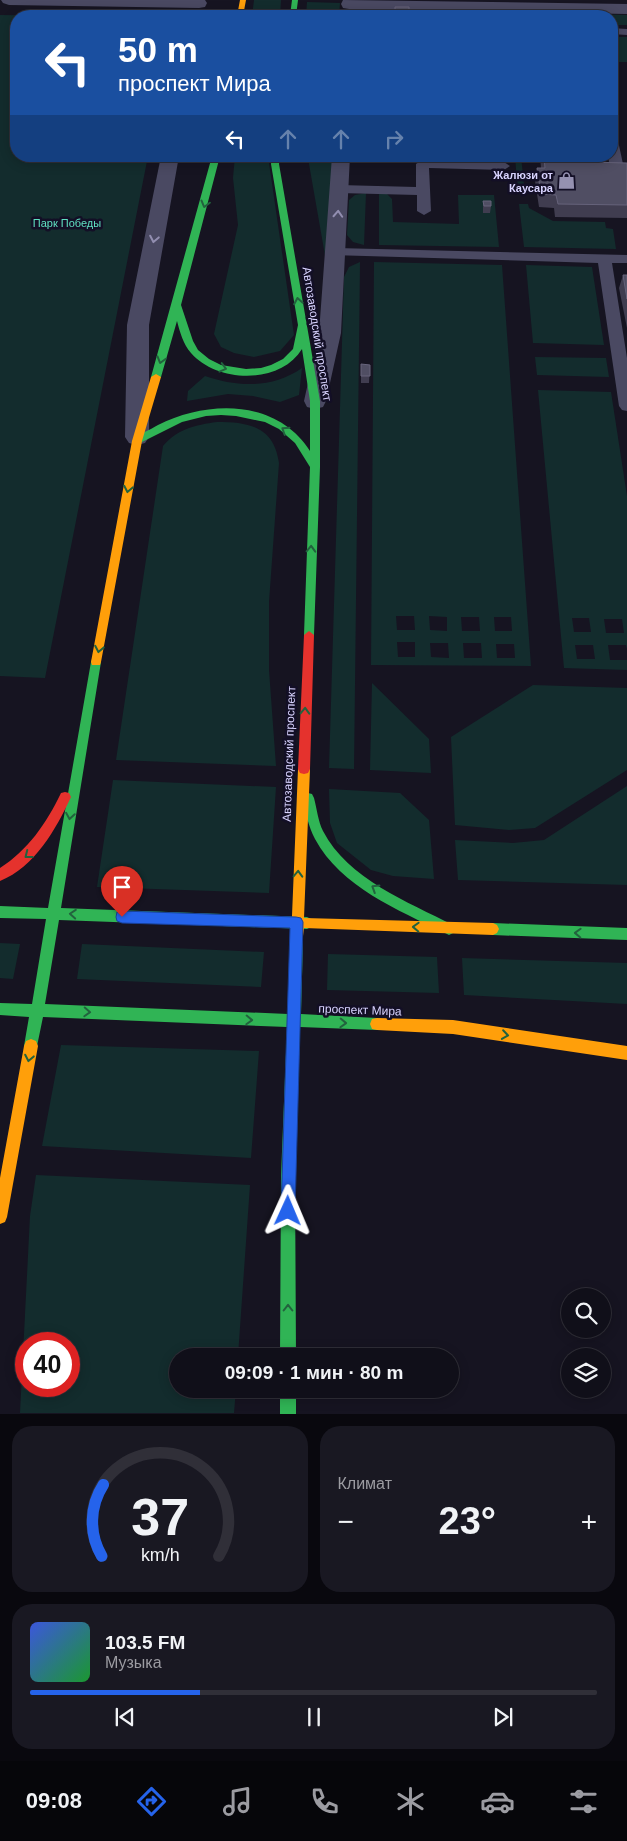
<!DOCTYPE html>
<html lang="ru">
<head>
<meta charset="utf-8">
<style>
	:root { --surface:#100f19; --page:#191822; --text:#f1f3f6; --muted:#9c9ca2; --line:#302f38; --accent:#2563eb }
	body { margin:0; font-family:Arial,sans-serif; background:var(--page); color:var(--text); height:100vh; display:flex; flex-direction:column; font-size:19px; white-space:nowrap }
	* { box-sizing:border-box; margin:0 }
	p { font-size:16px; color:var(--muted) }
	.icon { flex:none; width:28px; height:28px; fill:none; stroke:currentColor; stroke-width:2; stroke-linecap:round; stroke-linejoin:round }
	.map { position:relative; height:1414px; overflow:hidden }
	.sheet { display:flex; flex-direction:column; gap:12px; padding:12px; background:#09080e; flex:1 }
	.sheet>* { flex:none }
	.guide { position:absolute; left:10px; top:10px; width:608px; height:152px; border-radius:20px; box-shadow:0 2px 12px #0003,0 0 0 1px var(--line); background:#1a4fa0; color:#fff; overflow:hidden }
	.buttons { position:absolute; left:561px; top:1288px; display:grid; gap:10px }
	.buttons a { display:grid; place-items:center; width:50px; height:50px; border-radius:50%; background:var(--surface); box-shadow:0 2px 12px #0003,0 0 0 1px var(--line); font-size:25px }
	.speed { position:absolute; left:15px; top:1332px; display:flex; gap:10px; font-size:25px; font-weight:700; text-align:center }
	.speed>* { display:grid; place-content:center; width:65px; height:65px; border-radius:50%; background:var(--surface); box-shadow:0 2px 12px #0003,0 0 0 1px var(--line); line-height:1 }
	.speed .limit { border:8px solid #d22; background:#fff; color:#111 }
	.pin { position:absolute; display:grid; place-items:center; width:42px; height:42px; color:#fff; margin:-51px -21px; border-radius:50% 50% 50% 0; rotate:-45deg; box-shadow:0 0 5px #0007 }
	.pin .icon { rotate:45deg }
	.me { position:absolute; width:55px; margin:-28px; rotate:1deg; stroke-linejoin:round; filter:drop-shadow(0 0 4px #0008) }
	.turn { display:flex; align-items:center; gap:18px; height:105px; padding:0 25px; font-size:22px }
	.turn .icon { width:65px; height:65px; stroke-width:2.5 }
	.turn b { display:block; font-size:35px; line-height:42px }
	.lanes { display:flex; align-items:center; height:48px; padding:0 25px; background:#0003; justify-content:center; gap:25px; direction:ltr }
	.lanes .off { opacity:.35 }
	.big { font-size:38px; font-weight:700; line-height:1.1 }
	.sheet .card { flex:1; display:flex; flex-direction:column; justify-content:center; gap:8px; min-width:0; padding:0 18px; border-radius:20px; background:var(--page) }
	.sheet .dial { align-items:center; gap:0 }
	.dial svg { height:130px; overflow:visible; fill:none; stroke:var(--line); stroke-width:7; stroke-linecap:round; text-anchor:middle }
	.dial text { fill:var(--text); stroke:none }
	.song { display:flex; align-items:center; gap:15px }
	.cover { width:60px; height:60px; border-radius:8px; background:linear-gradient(135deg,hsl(230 70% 55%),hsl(130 70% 35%)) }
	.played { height:5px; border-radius:2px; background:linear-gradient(90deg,var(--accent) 30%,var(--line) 30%) }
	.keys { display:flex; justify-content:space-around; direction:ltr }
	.heat { display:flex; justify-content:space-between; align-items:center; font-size:28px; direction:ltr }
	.sheet .tiles { flex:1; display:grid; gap:12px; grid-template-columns:1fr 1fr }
	.card:last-child { grid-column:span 2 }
	.trip { position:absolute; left:169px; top:1348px; width:290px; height:50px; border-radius:25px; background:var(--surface); box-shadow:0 2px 12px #0003,0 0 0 1px var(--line); font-weight:700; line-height:50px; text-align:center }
	.tab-bar { display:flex; height:80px; justify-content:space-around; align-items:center; background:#06060a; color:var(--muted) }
	.tab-bar .icon { width:35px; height:35px }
	.tab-bar .current { color:var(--accent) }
	.tab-bar b { font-size:22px; color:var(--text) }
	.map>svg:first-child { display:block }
	.green { fill:#132c2d; fill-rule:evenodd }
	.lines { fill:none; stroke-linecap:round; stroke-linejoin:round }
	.lane { fill:#4a4962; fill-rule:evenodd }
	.street { fill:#4a4962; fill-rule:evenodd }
	.fast { fill:#30b455; fill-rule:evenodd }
	.slow { fill:#ff9f0a; fill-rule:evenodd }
	.jam { fill:#e5322d; fill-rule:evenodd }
	.wall { fill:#403d50 }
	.building { fill:#504e63; stroke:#66637b }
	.oneway { stroke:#22623e }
	.oneway2 { stroke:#928eb0 }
	.route { fill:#2563eb; stroke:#184099 }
	.labels { text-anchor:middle; stroke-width:5; stroke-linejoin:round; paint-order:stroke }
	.far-poi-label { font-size:11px; font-weight:bold; fill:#d9d4ff; stroke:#130f26; text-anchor:end }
	.far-park-label { font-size:11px; fill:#5fe0c0; stroke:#130f26 }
	.street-label { font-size:12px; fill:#d9d4ff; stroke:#130f26 }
</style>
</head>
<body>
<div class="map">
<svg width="627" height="1414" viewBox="0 0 627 1414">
	<rect width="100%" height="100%" fill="#161421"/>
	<path class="green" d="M254,0H281L280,16H252Z
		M307,2L340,3L339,16H306Z
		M478,12L627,15V25H611V16H478Z
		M0,15L69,16H16V156H148L45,678L0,676Z
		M611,37H627V62H611Z
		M235,156H268L294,335L280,351L254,357L234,353L221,347L214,334L238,225L233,178Z
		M309,156H333L326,261L309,164Z
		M515,156H521L525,195L518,194Z
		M366,193L364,245L353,242L347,235L349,200L355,195Z
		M379,193L387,194L392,199L393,222L459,224L458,195H494L499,247L379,245Z
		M519,204H528L529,208L553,221L605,222L606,228L613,229L616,249L524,247Z
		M360,262L354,769L329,768L344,277L349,267Z
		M374,262L502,265L531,666L371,665ZM396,616H414L415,630H397ZM429,616L447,617V631L430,630ZM461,617H479L480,631H462ZM494,617H511L512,631H495ZM397,642H415V657H398ZM430,643H448L449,658L431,657ZM463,643H481L482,658H464ZM496,644H514L515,658H497Z
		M526,265L592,267L604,345L533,343Z
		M535,357L606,358L609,377L537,375Z
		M302,368L299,395L280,402L253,396L228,394L187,401L188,391L205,376C237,387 272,389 302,368Z
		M538,390L611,392L627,496V649L626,645H608L610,660H627V670L564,668ZM572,618H589L591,632H574ZM604,619H622L624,633H606ZM575,645H593L595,659H577Z
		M217,422C250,422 274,427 279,463L269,602V670L276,766L116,760L163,446C177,429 195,425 217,422Z
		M372,683L429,739L431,773L370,770Z
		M533,685L627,688V770L535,828L509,830L455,825L451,737Z
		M113,780L276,787L269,893L97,887Z
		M627,786V885L458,880L455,840L513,843L544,840Z
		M329,789L400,793L429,820L434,879L393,876L371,870L337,843L330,823Z
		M0,943L20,944L13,979L0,978Z
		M82,944L264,952L261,987L77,979Z
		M328,954L437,957L439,993L327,990Z
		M462,958L627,963V1004L464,995Z
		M61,1045L259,1051L251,1158L42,1146Z
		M36,1175L250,1185L238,1356H178V1389H236L234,1413H20L30,1216ZM26,1344H69V1386H26Z"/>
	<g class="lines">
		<path class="lane" d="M611,28L627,29V35L611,34Z
			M611,132L617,136L623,164H627V172H617L610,168L608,156H611Z
			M422,160L504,162L510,166L504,170L429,168L431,211L424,215L417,211V195L339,193L332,189L339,185L416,187V164Z
			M336,248L627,255V263H612L627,358V411L622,410L619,406L598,263L331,255L329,252L331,249Z"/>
		<path class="street" d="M1,0H205L207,3L205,7L199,8L9,5L3,3Z
			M343,0L627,4V14L349,9L343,8L341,4Z
			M161,156H179L149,325V437L145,443L137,445L129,443L125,437L127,325Z
			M332,156H350L341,333L326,401L323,407L315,409L307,407L304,401L319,333Z"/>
		<path class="fast" d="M292,0H298L296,16H290Z
			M212,156H220L181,305L193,341L198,350L209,359L221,365L246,369L261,368L271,365L283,359L293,349L298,325L271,164L272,156H280L279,164L320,401V467L314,635L309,639L304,635L310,467L295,443L279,429L265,422L236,416L221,415L206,416L182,422L140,443L137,444L132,441C138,434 150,430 158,425C208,400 277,399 310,451V401L302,349C280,385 217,383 191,353C183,344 180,332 177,321L161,377L156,380L151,377Z
			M96,658L100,659L101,662L61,908L307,917L311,919L313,923L311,927L307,929L59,920L45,1004L288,1014L291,940L292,936L297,934L302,936L303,940L301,1014L377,1018L382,1019L384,1024L382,1029L377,1030L300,1027L295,1176L296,1356H280L281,1176L287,1027L43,1017L36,1051L31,1053L26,1051L24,1046L29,1017L0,1015V1003L32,1004L46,919L0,918V906L48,908L91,662L92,659Z
			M308,793L312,794L314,798C317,809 318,821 323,831C348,879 408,902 453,925L455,929L453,933L449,935L445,933C398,910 341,887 315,839C308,826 306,812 302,798L304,794Z
			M493,923L627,928V940L493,935L489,933L487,929L489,925Z
			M280,1389H296V1414H280Z"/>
		<path class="slow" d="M240,0H246L243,16H237Z
			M156,374L161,377L142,441L101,662L100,665H92L91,662L132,441L151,377Z
			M304,764L308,765L310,769L304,918L493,923L497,925L499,929L497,933L493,935L304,928L302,944L297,946L292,944L291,940L298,769L300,765Z
			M377,1018L453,1020L627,1046V1060L453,1034L377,1030L372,1029L370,1024L372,1019Z
			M31,1039L36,1041L38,1046L7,1217L5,1222L0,1224V1178L24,1046L26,1041Z"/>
		<path class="jam" d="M309,631L314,635L310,769L308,773L304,774L300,773L298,769L304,635Z
			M65,792L69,793L71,797C56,829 35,867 0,881V868C28,850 46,824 61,793Z"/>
	</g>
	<path class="wall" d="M540,156H585L588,162L627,163V218L555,217L554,208L539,207L535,181L537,168H541Z
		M483,201L491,206L490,213H483Z
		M623,275H627V328L619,288Z
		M361,364L370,365L369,383H361Z"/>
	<path class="building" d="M395,7H409V16L395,15Z
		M542,156H585V157H544L543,163Z
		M544,157H588V162L627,163V205L558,204L556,195L541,194L537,168H545Z
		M483,201H491V206H484Z
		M623,275H627V299Z
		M361,364L370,365V376H361Z"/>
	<defs><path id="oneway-chevron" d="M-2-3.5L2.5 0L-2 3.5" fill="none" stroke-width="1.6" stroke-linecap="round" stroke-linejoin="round" transform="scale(1.25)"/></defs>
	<g class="oneway">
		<use href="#oneway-chevron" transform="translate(205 204) rotate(105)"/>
		<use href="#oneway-chevron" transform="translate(298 301) rotate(-100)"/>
		<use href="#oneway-chevron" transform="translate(161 360) rotate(106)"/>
		<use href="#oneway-chevron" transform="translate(223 368) rotate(15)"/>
		<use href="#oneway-chevron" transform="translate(285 430) rotate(-147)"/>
		<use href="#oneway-chevron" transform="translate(128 489) rotate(101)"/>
		<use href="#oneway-chevron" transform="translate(311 549) rotate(-88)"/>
		<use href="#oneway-chevron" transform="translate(99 649) rotate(101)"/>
		<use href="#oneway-chevron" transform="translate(305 711) rotate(-88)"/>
		<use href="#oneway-chevron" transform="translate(70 816) rotate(99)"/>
		<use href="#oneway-chevron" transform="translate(28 855) rotate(142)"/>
		<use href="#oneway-chevron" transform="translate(298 874) rotate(-88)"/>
		<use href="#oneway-chevron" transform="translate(375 888) rotate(-148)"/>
		<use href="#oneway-chevron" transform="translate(73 914) rotate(-176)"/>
		<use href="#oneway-chevron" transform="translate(416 927) rotate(-178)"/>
		<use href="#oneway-chevron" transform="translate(578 933) rotate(-178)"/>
		<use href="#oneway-chevron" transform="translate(87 1012) rotate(3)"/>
		<use href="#oneway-chevron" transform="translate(249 1020) rotate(2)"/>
		<use href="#oneway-chevron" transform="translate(343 1023) rotate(2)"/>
		<use href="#oneway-chevron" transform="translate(505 1035) rotate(8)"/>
		<use href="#oneway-chevron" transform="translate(29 1058) rotate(101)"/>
		<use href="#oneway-chevron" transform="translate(288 1308) rotate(-90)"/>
	</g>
	<g class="oneway2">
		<use href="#oneway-chevron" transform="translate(338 214) rotate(-87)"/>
		<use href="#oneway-chevron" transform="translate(154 239) rotate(101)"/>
	</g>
	<path class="route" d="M122,911L296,917L301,918L303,922L295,1211L293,1216L288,1218L283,1216L281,1211L290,928L122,923L117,921L116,917L117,912Z"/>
	<defs>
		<symbol id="shop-bare" viewBox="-9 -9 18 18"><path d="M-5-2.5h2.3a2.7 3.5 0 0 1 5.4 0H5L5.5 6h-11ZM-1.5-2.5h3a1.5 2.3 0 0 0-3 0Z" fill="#9591b1" stroke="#130f26" stroke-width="2.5" paint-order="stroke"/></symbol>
	</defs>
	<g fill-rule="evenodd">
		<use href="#shop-bare" x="554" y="168" width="25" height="25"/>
	</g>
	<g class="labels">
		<g class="far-poi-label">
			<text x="553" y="179">Жалюзи от<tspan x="553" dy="13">Каусара</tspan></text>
		</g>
		<g class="far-park-label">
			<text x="67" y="227">Парк Победы</text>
		</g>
		<g class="street-label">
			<text transform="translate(317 334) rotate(81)" y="4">Автозаводский проспект</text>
			<text transform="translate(289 754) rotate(-88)" y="4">Автозаводский проспект</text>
			<text transform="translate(360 1010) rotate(2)" y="4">проспект Мира</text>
		</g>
	</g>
</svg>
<div class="buttons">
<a><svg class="icon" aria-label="search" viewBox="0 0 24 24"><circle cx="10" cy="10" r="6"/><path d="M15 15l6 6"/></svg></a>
<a><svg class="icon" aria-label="layers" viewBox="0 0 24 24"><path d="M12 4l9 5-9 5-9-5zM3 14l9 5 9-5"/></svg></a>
</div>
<div class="speed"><div class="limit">40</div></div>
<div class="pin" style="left:122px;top:917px;background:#d93025"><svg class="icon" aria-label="arrive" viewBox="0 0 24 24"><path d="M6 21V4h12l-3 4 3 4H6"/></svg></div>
<svg class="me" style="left:288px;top:1211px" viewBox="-20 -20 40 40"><path d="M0-17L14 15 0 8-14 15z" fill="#2563eb" stroke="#fff" stroke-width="4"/></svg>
<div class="trip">09:09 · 1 мин · 80 m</div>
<div class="guide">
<div class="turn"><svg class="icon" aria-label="left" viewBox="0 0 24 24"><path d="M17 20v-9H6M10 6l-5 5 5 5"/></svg><div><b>50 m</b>проспект Мира</div></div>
<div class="lanes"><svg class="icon" aria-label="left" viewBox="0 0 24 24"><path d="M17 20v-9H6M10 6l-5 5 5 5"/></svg><svg class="icon off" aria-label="ahead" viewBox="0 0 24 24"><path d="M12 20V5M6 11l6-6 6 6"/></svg><svg class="icon off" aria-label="ahead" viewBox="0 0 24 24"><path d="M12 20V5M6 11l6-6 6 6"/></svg><svg class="icon off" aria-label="right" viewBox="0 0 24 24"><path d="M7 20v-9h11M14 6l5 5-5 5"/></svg></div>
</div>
</div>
<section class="sheet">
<div class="tiles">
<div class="card dial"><svg viewBox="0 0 100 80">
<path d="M14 69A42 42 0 1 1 86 69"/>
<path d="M14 69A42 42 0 0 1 15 25" stroke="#2563eb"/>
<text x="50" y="56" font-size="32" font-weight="700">37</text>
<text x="50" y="72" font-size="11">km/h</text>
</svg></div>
<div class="card"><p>Климат</p>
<div class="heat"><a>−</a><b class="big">23°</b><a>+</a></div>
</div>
<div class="card">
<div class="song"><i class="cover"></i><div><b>103.5 FM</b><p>Музыка</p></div></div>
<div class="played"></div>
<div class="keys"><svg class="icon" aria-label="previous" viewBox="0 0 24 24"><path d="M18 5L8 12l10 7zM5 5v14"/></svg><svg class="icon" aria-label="pause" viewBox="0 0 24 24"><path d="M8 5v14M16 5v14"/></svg><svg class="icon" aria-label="next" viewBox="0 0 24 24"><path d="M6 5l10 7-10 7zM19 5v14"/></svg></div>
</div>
</div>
</section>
<nav class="tab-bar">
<b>09:08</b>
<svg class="icon current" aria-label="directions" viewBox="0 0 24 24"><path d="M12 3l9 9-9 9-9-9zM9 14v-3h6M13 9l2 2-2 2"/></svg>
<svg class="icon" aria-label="music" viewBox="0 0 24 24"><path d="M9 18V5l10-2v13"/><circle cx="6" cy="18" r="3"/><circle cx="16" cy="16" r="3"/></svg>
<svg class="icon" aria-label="phone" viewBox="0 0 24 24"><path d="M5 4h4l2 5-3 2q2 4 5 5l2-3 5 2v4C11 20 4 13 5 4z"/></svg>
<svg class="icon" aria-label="climate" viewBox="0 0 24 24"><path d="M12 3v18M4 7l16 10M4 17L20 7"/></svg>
<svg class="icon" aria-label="car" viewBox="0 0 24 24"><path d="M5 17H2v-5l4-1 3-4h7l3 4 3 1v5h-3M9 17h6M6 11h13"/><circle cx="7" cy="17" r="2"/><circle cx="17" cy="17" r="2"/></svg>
<svg class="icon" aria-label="filters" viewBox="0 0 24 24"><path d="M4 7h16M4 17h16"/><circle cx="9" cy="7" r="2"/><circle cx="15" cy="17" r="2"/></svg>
</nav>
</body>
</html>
